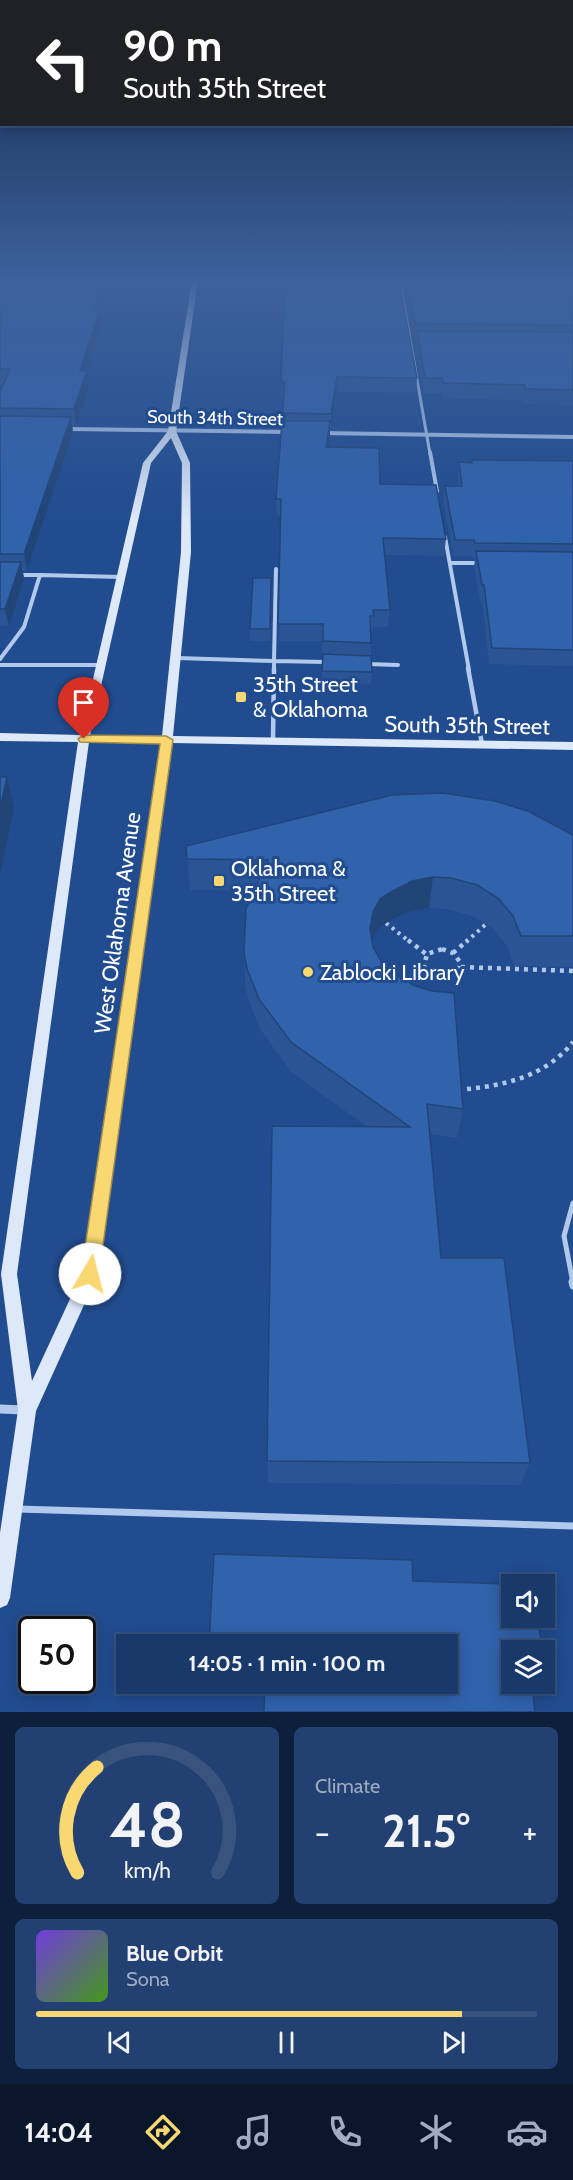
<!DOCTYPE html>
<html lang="en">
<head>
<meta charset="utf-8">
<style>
	:root { --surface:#19396b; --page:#224071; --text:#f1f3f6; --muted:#9facc1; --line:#37537e; --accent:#f9d872 }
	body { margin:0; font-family:Cabin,sans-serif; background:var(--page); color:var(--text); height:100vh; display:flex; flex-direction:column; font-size:22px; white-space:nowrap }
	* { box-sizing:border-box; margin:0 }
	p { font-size:20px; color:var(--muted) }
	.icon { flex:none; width:33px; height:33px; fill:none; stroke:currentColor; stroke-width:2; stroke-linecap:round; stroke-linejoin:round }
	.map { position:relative; height:1712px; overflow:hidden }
	.drawer { display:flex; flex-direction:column; gap:15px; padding:15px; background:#0e1f3b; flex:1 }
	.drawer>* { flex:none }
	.hud { position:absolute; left:0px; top:0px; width:573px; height:126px; box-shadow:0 3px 15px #0003,0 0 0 2px var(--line); background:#202124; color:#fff; overflow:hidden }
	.controls { position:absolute; left:501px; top:1574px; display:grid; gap:12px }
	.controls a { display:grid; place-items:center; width:54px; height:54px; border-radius:0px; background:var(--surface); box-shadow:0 3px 15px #0003,0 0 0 2px var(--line); font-size:30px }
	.speed { position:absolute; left:18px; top:1616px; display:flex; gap:12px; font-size:30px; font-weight:700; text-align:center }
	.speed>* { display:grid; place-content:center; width:78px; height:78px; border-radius:50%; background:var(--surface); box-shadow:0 3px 15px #0003,0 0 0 2px var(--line); line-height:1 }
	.speed .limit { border:3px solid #111; border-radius:9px; background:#fff; color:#111 }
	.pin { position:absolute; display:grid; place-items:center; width:51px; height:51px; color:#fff; margin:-62px -26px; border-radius:50% 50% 50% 0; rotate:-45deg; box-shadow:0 0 6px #0007 }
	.pin .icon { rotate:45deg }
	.me { position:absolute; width:66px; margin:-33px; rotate:8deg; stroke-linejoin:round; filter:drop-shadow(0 0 4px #0008) }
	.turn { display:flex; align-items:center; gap:21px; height:126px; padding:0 24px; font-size:27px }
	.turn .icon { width:78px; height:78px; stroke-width:2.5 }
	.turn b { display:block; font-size:42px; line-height:51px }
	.big { font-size:45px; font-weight:700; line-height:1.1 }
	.drawer .widget { flex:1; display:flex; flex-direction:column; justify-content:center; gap:9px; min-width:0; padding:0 21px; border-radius:9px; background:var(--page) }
	.drawer .dial { align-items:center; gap:0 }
	.dial svg { height:156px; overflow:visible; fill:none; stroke:var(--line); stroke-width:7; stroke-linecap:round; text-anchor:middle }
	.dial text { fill:var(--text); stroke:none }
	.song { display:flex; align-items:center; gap:18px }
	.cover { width:72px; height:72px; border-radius:9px; background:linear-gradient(135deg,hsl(260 70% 55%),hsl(100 70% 35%)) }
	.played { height:6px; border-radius:3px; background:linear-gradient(90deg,var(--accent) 85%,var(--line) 85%) }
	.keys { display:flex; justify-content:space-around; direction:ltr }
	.heat { display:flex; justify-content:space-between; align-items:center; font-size:33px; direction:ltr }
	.drawer .tiles { flex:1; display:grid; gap:15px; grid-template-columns:1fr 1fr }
	.widget:last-child { grid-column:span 2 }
	.trip { position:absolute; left:116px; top:1634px; width:342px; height:60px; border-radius:0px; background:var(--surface); box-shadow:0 3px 15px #0003,0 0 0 2px var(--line); font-weight:700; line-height:60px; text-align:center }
	.tabs { display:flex; height:96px; justify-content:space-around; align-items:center; background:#0a172b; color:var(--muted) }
	.tabs .icon { width:42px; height:42px }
	.tabs .selected { color:var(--accent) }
	.tabs b { font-size:27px; color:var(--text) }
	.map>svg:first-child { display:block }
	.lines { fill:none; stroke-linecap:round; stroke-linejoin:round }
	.path-far1 { stroke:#b1c9ec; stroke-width:4; stroke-dasharray:3 4.5; stroke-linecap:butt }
	.path { stroke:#b1c9ec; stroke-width:4.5; stroke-dasharray:4 5; stroke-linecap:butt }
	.service-far4 { stroke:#b1c9ec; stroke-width:3 }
	.service-far3 { stroke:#b1c9ec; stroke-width:4 }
	.service-far2 { stroke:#b1c9ec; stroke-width:4.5 }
	.service-far1 { stroke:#b1c9ec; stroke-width:5 }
	.service { stroke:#b1c9ec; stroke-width:7 }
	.minor-far1 { stroke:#b1c9ec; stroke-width:4 }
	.minor { stroke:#b1c9ec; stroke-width:9 }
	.secondary { fill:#dde8f9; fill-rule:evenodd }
	.wall { fill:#2a5494 }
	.shaded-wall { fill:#224578 }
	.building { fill:#3162ac; stroke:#224578; stroke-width:1.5 }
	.route { fill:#f9d872; stroke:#a28c4a; stroke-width:1.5 }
	.poi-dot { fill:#f9d872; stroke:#214c8f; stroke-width:2 }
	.labels { text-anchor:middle; stroke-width:6; stroke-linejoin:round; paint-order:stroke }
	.far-street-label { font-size:18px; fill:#fff; stroke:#214c8f }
	.poi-label { font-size:22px; fill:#fff; stroke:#214c8f; text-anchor:start }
	.street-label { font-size:22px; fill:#fff; stroke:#214c8f }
</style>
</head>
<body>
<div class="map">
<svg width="573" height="1712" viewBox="0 0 573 1712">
	<rect width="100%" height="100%" fill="#214c8f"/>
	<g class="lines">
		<path class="path-far1" d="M386,923L410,942
			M466,942L485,925"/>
		<path class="path" d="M408,940L426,954
			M442,949L453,953L460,962L459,972L449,978L430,975L424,966L427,954Z
			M453,953L468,940
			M461,967L573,971
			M458,1090C502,1086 544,1078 573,1042"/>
		<path class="service-far4" d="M400,281L430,454"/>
		<path class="service-far3" d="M430,452L437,491
			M445,537L469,670
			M450,563H480
			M276,569L274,661L326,662
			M18,575H40
			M177,658L274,661V670
			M0,659L24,627L40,575L121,577
			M367,664L398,665
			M0,665H101"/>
		<path class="service-far2" d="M468,668L482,744
			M273,741L274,668"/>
		<path class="service-far1" d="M573,1283L564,1236L573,1203"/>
		<path class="service" d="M572,1282L573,1286
			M18,1509L573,1526"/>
		<path class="minor-far1" d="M67,429L287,432
			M322,433L573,437"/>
		<path class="minor" d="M0,1409L23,1410"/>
		<path class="secondary" d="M192,281H198L176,431L190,463L191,552L173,736L573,742V750L172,743L98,1274L36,1411L10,1598L7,1605L0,1608V1533L18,1410L1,1274L78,742L0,741V733L80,735L143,463L168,431ZM171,438L182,463L181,552L162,736L90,735L151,463ZM89,742L161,743L82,1273L32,1381L17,1274Z"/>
	</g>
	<path class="wall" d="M0,281H109L100,309L102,323L87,372L89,387L76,425H72L73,433L27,571H23L24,579L9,626H0V392L3,385H0Z
		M404,281H573V405L523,404L522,400L442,398L441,393H424L415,346L416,338H414Z
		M284,290L417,378L416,393L336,392L331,429H330L328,447L380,484L446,539L444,556L384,555L390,610L388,627H373L372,633H371V656L372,672L371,684L322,683V641H279L281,516H277L276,499L283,421L284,396H281V382Z
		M573,461V666L489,664L482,601H480L474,567L475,559H473L472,556H453L443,501L445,486H459L458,478L459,462Z
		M271,578L270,641H250V629Z
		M573,835V967L514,966L507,946L493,929L472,916L447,909L429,908L408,912L386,923L378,930L372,941L373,947L463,1109L457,1138L430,1134L441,1258L530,1463L520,1485L268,1483L267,1461L366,1126L291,1072L260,1029L248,999L245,984L244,953L254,891L190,890L186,846Z
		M413,1581L545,1684L535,1696L210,1687L209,1683H447Z"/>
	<path class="shaded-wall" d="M103,281H109L100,309L102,323L87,372L89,387L76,425L74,409L80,371L94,308Z
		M337,377L336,392L331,429V414Z
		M71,417L73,433L27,571L24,554Z
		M330,421V437L326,464V447Z
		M21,562L24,579L9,626L5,609Z
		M7,777L14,808L0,875V809Z
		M433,877L429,908L408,912L386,923L378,930L371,943L370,929L373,912L380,899L389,893L412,881Z"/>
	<path class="building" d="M0,281H103L94,308H100L80,371H87L74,409L0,408V392L10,369H0Z
		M285,281H399L417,378L337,377L331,414L283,413L284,392V382H281Z
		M407,281H573V325L415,324Z
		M417,331L573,332V390L525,389V385L443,383L442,378H425Z
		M0,416L71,417L24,554H0Z
		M282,421H330L326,447L379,448L380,484L436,485L446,539L383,538L390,610H373L374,616H370L371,643L323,641V624H278L281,499H276Z
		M472,460L573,461V544L475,543L474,540H455L445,486H462L459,462L472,463Z
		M476,551L573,552V650L492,648L484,585H482Z
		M0,562H21L5,609H0Z
		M253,578H271L270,629H250Z
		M323,654L371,656L372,672L322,671Z
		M0,777H7L0,809Z
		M443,793L495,801L528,811L573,835V936H521L513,916L498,898L477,885L451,878L433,877L412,881L389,893L380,899L373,912L370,929L373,947L381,961L393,973L413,985L432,991L454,993L463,1109L427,1104L441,1258H504L530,1463L267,1461L272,1126L410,1127L291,1042L259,999L247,969L244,953L246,909L268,860L187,859L186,846L392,795Z
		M214,1554L412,1560L413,1581L512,1584V1617H538L542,1650H512V1683H544V1680L545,1684L532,1683L535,1712H264L265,1683H447V1644H209Z"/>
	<linearGradient id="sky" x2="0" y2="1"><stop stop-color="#122a4f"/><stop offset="0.54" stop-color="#3d619b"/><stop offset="1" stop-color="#3d619b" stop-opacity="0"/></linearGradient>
	<rect width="573" height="520" fill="url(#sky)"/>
	<path class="route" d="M84,735L166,736L173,740L99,1274L97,1280L90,1282L84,1280L81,1274L160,744L80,742L78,739Z"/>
	<g class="poi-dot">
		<rect x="235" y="691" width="12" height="12" rx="3"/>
		<rect x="213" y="875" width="12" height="12" rx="3"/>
		<circle cx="308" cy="972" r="6"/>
	</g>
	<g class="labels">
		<g class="far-street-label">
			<text transform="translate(215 418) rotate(1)" y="6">South 34th Street</text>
		</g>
		<g class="poi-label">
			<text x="253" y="692">35th Street<tspan x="253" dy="25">&amp; Oklahoma</tspan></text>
			<text x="231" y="876">Oklahoma &amp;<tspan x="231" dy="25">35th Street</tspan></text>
			<text x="320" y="980">Zablocki Library</text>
		</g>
		<g class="street-label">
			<text transform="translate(467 725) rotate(1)" y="8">South 35th Street</text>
			<text transform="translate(117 923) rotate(-82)" y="8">West Oklahoma Avenue</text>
		</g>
	</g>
</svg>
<div class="controls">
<a><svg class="icon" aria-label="sound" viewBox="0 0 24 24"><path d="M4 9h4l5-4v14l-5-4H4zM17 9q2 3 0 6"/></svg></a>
<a><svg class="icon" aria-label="layers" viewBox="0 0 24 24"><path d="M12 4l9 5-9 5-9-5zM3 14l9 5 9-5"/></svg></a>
</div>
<div class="speed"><div class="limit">50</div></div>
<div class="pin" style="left:84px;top:739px;background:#d93025"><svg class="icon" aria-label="arrive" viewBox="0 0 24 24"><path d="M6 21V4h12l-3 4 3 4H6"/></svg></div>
<svg class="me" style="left:90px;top:1274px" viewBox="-20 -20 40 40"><circle r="19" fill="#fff"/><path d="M0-13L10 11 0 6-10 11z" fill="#f9d872"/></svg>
<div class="trip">14:05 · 1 min · 100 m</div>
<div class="hud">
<div class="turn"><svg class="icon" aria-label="left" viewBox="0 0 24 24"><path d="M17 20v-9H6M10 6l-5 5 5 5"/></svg><div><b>90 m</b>South 35th Street</div></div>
</div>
</div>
<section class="drawer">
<div class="tiles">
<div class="widget dial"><svg viewBox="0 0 100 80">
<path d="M14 69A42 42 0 1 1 86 69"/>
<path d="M14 69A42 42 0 0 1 24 15" stroke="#f9d872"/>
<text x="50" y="56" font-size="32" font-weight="700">48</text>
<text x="50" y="72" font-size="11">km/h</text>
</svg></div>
<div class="widget"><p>Climate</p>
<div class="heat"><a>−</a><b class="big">21.5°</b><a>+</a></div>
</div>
<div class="widget">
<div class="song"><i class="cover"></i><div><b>Blue Orbit</b><p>Sona</p></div></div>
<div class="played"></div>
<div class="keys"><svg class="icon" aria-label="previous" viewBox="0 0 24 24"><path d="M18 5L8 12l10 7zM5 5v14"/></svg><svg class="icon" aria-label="pause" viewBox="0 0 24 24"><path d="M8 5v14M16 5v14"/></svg><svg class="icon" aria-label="next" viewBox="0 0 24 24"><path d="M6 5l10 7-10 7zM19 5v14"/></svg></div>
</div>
</div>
</section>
<nav class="tabs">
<b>14:04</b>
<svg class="icon selected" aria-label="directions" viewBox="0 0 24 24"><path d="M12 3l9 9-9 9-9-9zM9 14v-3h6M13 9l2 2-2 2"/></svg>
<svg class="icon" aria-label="music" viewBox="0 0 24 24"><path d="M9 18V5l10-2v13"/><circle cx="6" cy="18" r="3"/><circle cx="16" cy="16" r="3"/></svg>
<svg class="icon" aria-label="phone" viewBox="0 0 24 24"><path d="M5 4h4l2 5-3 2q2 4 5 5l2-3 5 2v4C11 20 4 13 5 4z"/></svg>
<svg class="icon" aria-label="climate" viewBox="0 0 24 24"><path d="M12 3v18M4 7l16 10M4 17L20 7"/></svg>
<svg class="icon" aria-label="car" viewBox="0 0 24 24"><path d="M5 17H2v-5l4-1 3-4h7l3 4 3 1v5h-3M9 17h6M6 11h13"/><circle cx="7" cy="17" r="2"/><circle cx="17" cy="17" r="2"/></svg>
</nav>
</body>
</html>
